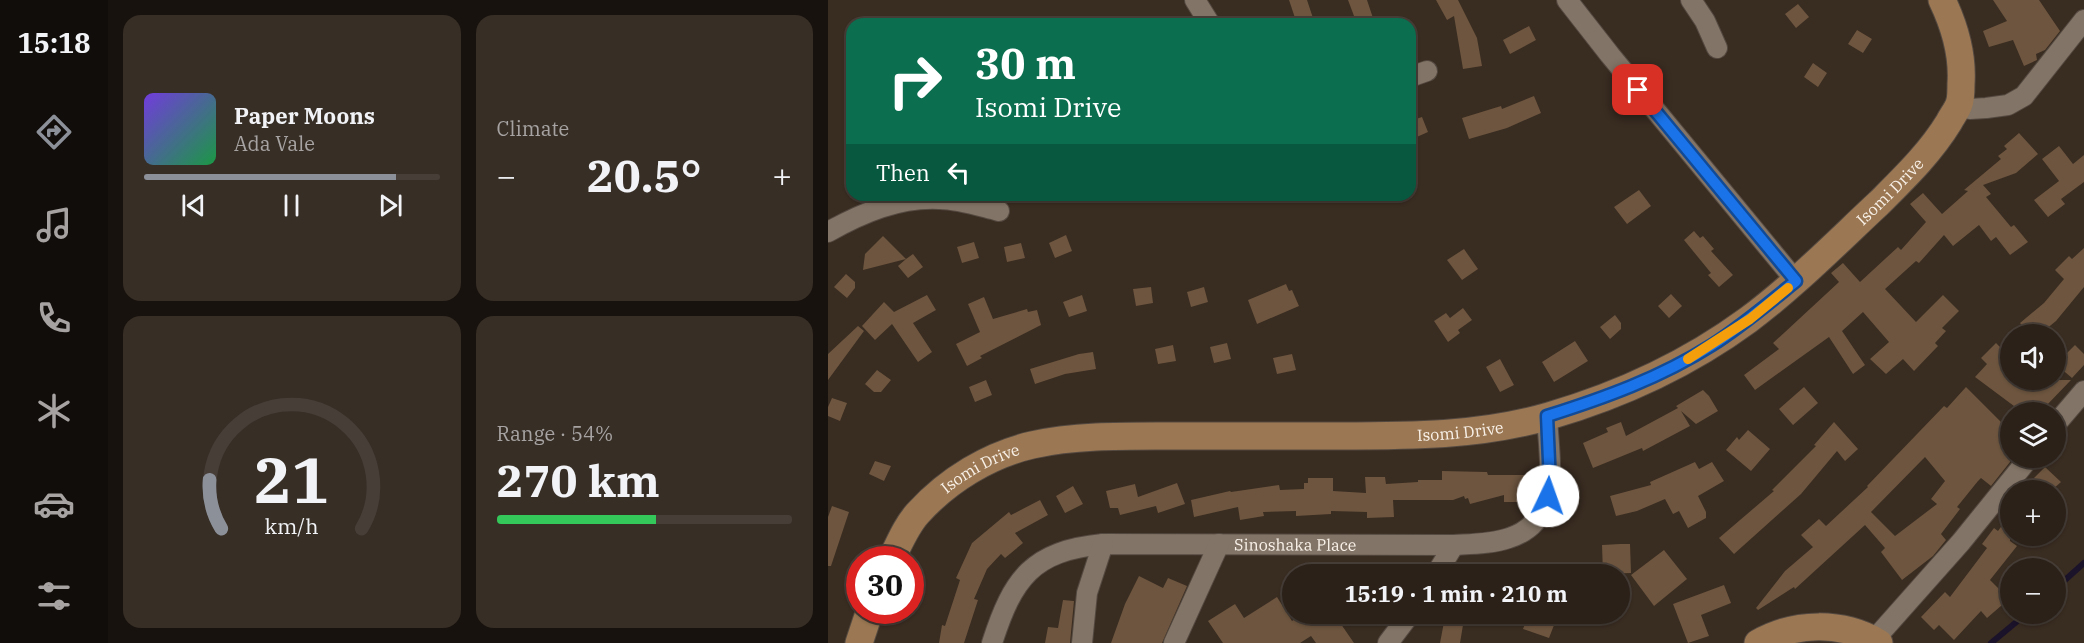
<!DOCTYPE html>
<html lang="en">
<head>
<meta charset="utf-8">
<style>
	:root { --surface:#2b2119; --page:#372e26; --text:#f1f3f6; --muted:#a6a3a2; --line:#473e38; --accent:#8c9099 }
	body { margin:0; font-family:"IBM Plex Serif",serif; background:var(--page); color:var(--text); height:100vh; display:flex; flex-direction:column; font-size:22px; white-space:nowrap }
	* { box-sizing:border-box; margin:0 }
	p { font-size:20px; color:var(--muted) }
	.icon { flex:none; width:33px; height:33px; fill:none; stroke:currentColor; stroke-width:2; stroke-linecap:round; stroke-linejoin:round }
	.map { position:relative; flex:1; overflow:hidden }
	.side { display:flex; flex-direction:column; gap:15px; padding:15px; background:#18120e; width:720px }
	.side>* { flex:none }
	.hud { position:absolute; left:18px; top:18px; width:570px; height:183px; border-radius:18px; box-shadow:0 2px 4px #0004,0 0 0 2px var(--line); background:#0b6e4f; color:#fff; overflow:hidden }
	.buttons { position:absolute; left:1172px; top:324px; display:grid; gap:12px }
	.buttons a { display:grid; place-items:center; width:66px; height:66px; border-radius:50%; background:var(--surface); box-shadow:0 2px 4px #0004,0 0 0 2px var(--line); font-size:30px }
	.speed { position:absolute; left:18px; top:546px; display:flex; gap:12px; font-size:30px; font-weight:700; text-align:center }
	.speed>* { display:grid; place-content:center; width:78px; height:78px; border-radius:50%; background:var(--surface); box-shadow:0 2px 4px #0004,0 0 0 2px var(--line); line-height:1 }
	.speed .limit { border:9px solid #d22; background:#fff; color:#111 }
	.pin { position:absolute; display:grid; place-items:center; width:51px; height:51px; color:#fff; margin:-26px; border-radius:12px; box-shadow:0 3px 9px #0006 }
	.me { position:absolute; width:66px; margin:-33px; rotate:3deg; stroke-linejoin:round; filter:drop-shadow(0 0 4px #0008) }
	.turn { display:flex; align-items:center; gap:21px; height:126px; padding:0 30px; font-size:27px }
	.turn .icon { width:78px; height:78px; stroke-width:2.5 }
	.turn b { display:block; font-size:42px; line-height:51px }
	.then { display:flex; align-items:center; height:57px; padding:0 30px; background:#0003; gap:12px; font-size:22px }
	.big { font-size:45px; font-weight:700; line-height:1.1 }
	.side .card { flex:1; display:flex; flex-direction:column; justify-content:center; gap:9px; min-width:0; padding:0 21px; border-radius:18px; background:var(--page) }
	.side .dial { align-items:center; gap:0 }
	.dial svg { height:156px; overflow:visible; fill:none; stroke:var(--line); stroke-width:7; stroke-linecap:round; text-anchor:middle }
	.dial text { fill:var(--text); stroke:none }
	.song { display:flex; align-items:center; gap:18px }
	.cover { width:72px; height:72px; border-radius:9px; background:linear-gradient(135deg,hsl(260 70% 55%),hsl(140 70% 35%)) }
	.played { height:6px; border-radius:3px; background:linear-gradient(90deg,var(--accent) 85%,var(--line) 85%) }
	.keys { display:flex; justify-content:space-around; direction:ltr }
	.heat { display:flex; justify-content:space-between; align-items:center; font-size:33px; direction:ltr }
	.charge { height:9px; border-radius:4px; background:linear-gradient(90deg,#34c759 54%,var(--line) 0) }
	.side .tiles { flex:1; display:grid; gap:15px; grid-template-columns:repeat(2,1fr) }
	.trip { position:absolute; left:454px; top:564px; width:348px; height:60px; border-radius:30px; background:var(--surface); box-shadow:0 2px 4px #0004,0 0 0 2px var(--line); font-weight:700; line-height:60px; text-align:center }
	main { display:flex; flex:1; min-height:0 }
	.menu { display:flex; flex-direction:column; width:108px; justify-content:space-around; align-items:center; background:#110d0a; color:var(--muted) }
	.menu .icon { width:42px; height:42px }
	.menu .on { color:var(--accent) }
	.menu b { font-size:27px; color:var(--text) }
	.map>svg:first-child { display:block }
	.lines { fill:none; stroke-linecap:round; stroke-linejoin:round }
	.stream { stroke:#1b132a; stroke-width:6 }
	.building { fill:#6d553f; fill-rule:evenodd }
	.street-casing { stroke:#544940; stroke-width:22 }
	.secondary-casing { stroke:#544940; stroke-width:29 }
	.street { stroke:#827466; stroke-width:20 }
	.secondary { stroke:#9b7853; stroke-width:27 }
	.route-casing { stroke:#114b97; stroke-width:15 }
	.route { stroke:#1a73e8; stroke-width:10 }
	.slow { stroke:#f59e0b; stroke-width:10 }
	.labels { text-anchor:middle; stroke-width:6; stroke-linejoin:round; paint-order:stroke }
	.street-label { font-size:16px; fill:#f9f1e9; stroke:#1c1611 }
</style>
</head>
<body>
<main>
<nav class="menu">
<b>15:18</b>
<svg class="icon on" aria-label="directions" viewBox="0 0 24 24"><path d="M12 3l9 9-9 9-9-9zM9 14v-3h6M13 9l2 2-2 2"/></svg>
<svg class="icon" aria-label="music" viewBox="0 0 24 24"><path d="M9 18V5l10-2v13"/><circle cx="6" cy="18" r="3"/><circle cx="16" cy="16" r="3"/></svg>
<svg class="icon" aria-label="phone" viewBox="0 0 24 24"><path d="M5 4h4l2 5-3 2q2 4 5 5l2-3 5 2v4C11 20 4 13 5 4z"/></svg>
<svg class="icon" aria-label="climate" viewBox="0 0 24 24"><path d="M12 3v18M4 7l16 10M4 17L20 7"/></svg>
<svg class="icon" aria-label="car" viewBox="0 0 24 24"><path d="M5 17H2v-5l4-1 3-4h7l3 4 3 1v5h-3M9 17h6M6 11h13"/><circle cx="7" cy="17" r="2"/><circle cx="17" cy="17" r="2"/></svg>
<svg class="icon" aria-label="filters" viewBox="0 0 24 24"><path d="M4 7h16M4 17h16"/><circle cx="9" cy="7" r="2"/><circle cx="15" cy="17" r="2"/></svg>
</nav>
<section class="side">
<div class="tiles">
<div class="card">
<div class="song"><i class="cover"></i><div><b>Paper Moons</b><p>Ada Vale</p></div></div>
<div class="played"></div>
<div class="keys"><svg class="icon" aria-label="previous" viewBox="0 0 24 24"><path d="M18 5L8 12l10 7zM5 5v14"/></svg><svg class="icon" aria-label="pause" viewBox="0 0 24 24"><path d="M8 5v14M16 5v14"/></svg><svg class="icon" aria-label="next" viewBox="0 0 24 24"><path d="M6 5l10 7-10 7zM19 5v14"/></svg></div>
</div>
<div class="card"><p>Climate</p>
<div class="heat"><a>−</a><b class="big">20.5°</b><a>+</a></div>
</div>
<div class="card dial"><svg viewBox="0 0 100 80">
<path d="M14 69A42 42 0 1 1 86 69"/>
<path d="M14 69A42 42 0 0 1 8 44" stroke="#8c9099"/>
<text x="50" y="56" font-size="32" font-weight="700">21</text>
<text x="50" y="72" font-size="11">km/h</text>
</svg></div>
<div class="card"><p>Range · 54%</p><b class="big">270 km</b><div class="charge"></div></div>
</div>
</section>
<div class="map">
<svg width="1256" height="643" viewBox="0 0 1256 643">
	<rect width="100%" height="100%" fill="#392c21"/>
	<g class="lines">
		<path class="stream" d="M1227,589L1256,563
			M1163,643L1198,614"/>
	</g>
	<path class="building" d="M461,0H479L487,24H469Z
		M520,0H539L547,24H529Z
		M608,0H630L649,38L654,66L635,69L626,16L619,20Z
		M1165,0H1211L1232,31L1217,50L1208,54L1209,60L1196,66L1185,40L1161,47L1155,31L1179,21Z
		M970,4L981,17L968,28L957,14Z
		M701,26L708,40L682,54L675,40Z
		M1029,30L1044,39L1035,53L1020,44Z
		M985,63L999,73L990,87L976,77Z
		M706,96L713,113L679,128L641,139L634,118L673,106L674,109Z
		M594,117L600,132L582,140V121Z
		M1191,133L1210,154L1188,173L1155,185L1163,194L1158,197L1183,227L1186,225L1200,242L1182,255L1168,237L1163,241L1151,225L1125,246L1116,235L1091,263L1088,261L1057,289L1088,322L1115,295L1131,311L1114,328L1118,331L1107,343L1110,346L1086,371L1075,359L1058,374L1042,359L1061,342L1035,312L1014,331L1037,365L1025,374L1001,337L927,390L916,375L951,349L945,343L1011,282L1003,273L1015,263L1032,282L1070,247L1073,250L1098,222L1082,204L1095,193L1114,214L1140,191L1136,190L1173,159L1170,156L1179,149L1176,146Z
		M1231,146L1245,164L1256,155V182L1233,199L1237,204L1220,217L1206,200L1231,181L1214,159Z
		M811,190L823,206L799,224L786,207Z
		M866,231L872,238L875,236L886,249L883,251L905,275L891,287L880,275L883,273L856,240Z
		M238,235L244,251L227,258L221,243Z
		M55,236L78,259L85,254L95,267L80,278L70,266L78,259L35,270L37,254Z
		M146,242L151,258L134,263L129,247Z
		M193,243L197,258L179,262L176,247Z
		M1256,248V287L1228,321L1212,334H1201L1192,323L1216,303L1236,279L1227,270L1241,256L1244,259Z
		M636,249L650,269L634,280L619,260Z
		M18,274L27,282V288L19,298L6,287Z
		M458,284L461,291L464,290L471,306L429,324L420,300Z
		M323,287L325,303L308,306L305,289Z
		M376,287L380,302L363,307L359,292Z
		M843,294L854,306L841,318L830,306Z
		M99,295L108,310L85,323L104,352L90,362L64,324L47,340L34,326L56,302L66,312Z
		M254,295L259,311L241,317L235,302Z
		M156,297L165,319L199,309L200,312L209,310L213,325L152,356L154,358L139,366L128,344L152,332L140,304Z
		M635,308L644,320L630,330L632,333L620,342L606,321L618,313L622,318Z
		M787,315L793,323V329L782,339L772,327Z
		M30,326L36,331L0,380V354Z
		M747,341L760,361L726,382L714,362Z
		M399,343L403,359L386,363L382,347Z
		M1168,343L1182,357V380H1243L1218,406L1216,404L1207,412H1194L1147,377L1159,364L1153,358Z
		M345,345L348,361L330,364L327,349Z
		M1247,345L1256,354V365L1244,378L1231,367V361Z
		M265,352L268,369L237,374L207,384L202,369L251,354Z
		M464,354L468,370L449,374L445,358Z
		M672,359L686,385L672,392L658,367Z
		M49,370L63,380L53,392H46L37,384Z
		M158,380L164,395L147,402L141,387Z
		M976,387L990,403L965,425L951,409Z
		M1138,387L1182,431V462L1163,486L1153,478L1150,481L1129,507L1132,509L1113,534L1118,540L1105,556L1074,580L1053,552L1057,548L1037,525L967,589L966,587L930,610L928,608L957,571L985,547L973,535L991,519L998,526L1040,487L1039,486L1116,406L1119,408ZM1097,457L1117,481L1103,499L1109,504L1067,536L1043,512Z
		M875,390L881,396L890,411L868,424L853,411L862,426L815,451L814,448L765,468L755,443L780,432L778,428L793,422L798,436L850,408L848,406Z
		M4,398L19,403L12,421L0,416V407Z
		M1006,422L1030,449L1017,461L1009,451L973,494L906,554L891,538L946,491L944,490L988,446L986,445Z
		M920,430L942,449L923,471L898,450L909,437L911,440Z
		M47,461L63,466L56,481L41,474Z
		M867,462L871,469L884,462L896,481L870,496L878,512V518L860,528L851,511L845,514L837,499L809,511L788,516L782,496L823,485L822,482Z
		M1217,467L1233,482L1224,490H1210L1202,482Z
		M614,471L659,472L660,475H702V502H676V495L642,504L640,498L637,499L636,496L625,500H565L566,517L539,518V512L503,511V514L468,516V511L435,512L436,516L412,520L410,507L366,517L363,500L402,491L403,492L451,485L452,490L476,489V483H480V478H505V491L538,493L537,477H557L558,484L590,482V480H614Z
		M349,483L357,504L330,513L328,506L292,515L290,508H282L278,491L307,484L310,497Z
		M245,486L255,504L237,513L228,496Z
		M212,500L220,515L187,533L195,543L177,558L173,554L159,569L146,599L150,600L136,643H111L114,625L117,626L132,580L128,578L144,543L181,512L183,515Z
		M4,506L21,512L3,566H0V517Z
		M1182,514V541L1189,546L1162,580L1181,599L1159,618L1153,611L1126,640L1111,625L1106,630L1093,617L1117,592L1122,597L1159,548L1154,544L1166,528L1170,531Z
		M792,544H802L803,573L775,574L774,545Z
		M836,550L859,579L826,606L803,575Z
		M311,576L335,588L340,578L359,586L334,643H283L297,604Z
		M896,585L903,603L873,615L881,636L860,643L845,604Z
		M449,597L464,621L475,614H506L526,643H488L483,636L472,643H395L380,621L407,604L416,618Z
		M235,600L246,601L242,643H217L220,627L230,628Z
		M701,614H727L724,619L728,620L721,638L695,629Z
		M616,622L635,625L632,643H612Z"/>
	<g class="lines">
		<defs>
			<g id="street">
				<path d="M367,0L382,24"/>
				<path d="M739,0L782,55L968,281"/>
				<path d="M863,0L877,21L889,48"/>
				<path d="M582,77L599,71"/>
				<path d="M1132,104L1142,109L1158,108L1180,105L1196,96L1256,20"/>
				<path d="M0,232C34,213 71,197 111,199C131,199 151,206 171,211"/>
				<path d="M1227,425L1256,391"/>
				<path d="M608,574L626,545"/>
				<path d="M1046,640L1133,542L1201,458"/>
				<path id="s1" d="M164,643C185,578 204,551 275,544L626,545C644,544 664,544 681,538C735,521 721,460 719,416"/>
				<path d="M254,643L259,593L275,544"/>
				<path d="M346,643L391,544"/>
				<path d="M560,643L582,614"/>
			</g>
			<g id="secondary">
				<path id="s2" d="M63,560C71,544 78,526 90,513C120,480 161,455 204,445C248,435 300,436 345,436C397,436 449,436 500,436C575,436 649,437 721,416C793,395 860,364 920,320C967,285 1008,243 1051,203C1077,177 1102,153 1121,122C1124,116 1129,110 1131,104C1133,99 1133,90 1133,84C1135,55 1127,27 1114,0"/>
				<path d="M31,643L42,610"/>
				<path d="M930,643C967,622 1014,621 1051,643"/>
			</g>
		</defs>
		<use href="#street" class="street-casing"/>
		<use href="#secondary" class="secondary-casing"/>
		<use href="#street" class="street"/>
		<use href="#secondary" class="secondary"/>
	</g>
	<g class="lines">
		<defs>
			<path id="route" d="M720,496L722,483L719,416C776,398 832,378 884,345C914,326 941,303 968,281L810,90"/>
		</defs>
		<use href="#route" class="route-casing"/>
		<use href="#route" class="route"/>
		<path class="slow" d="M860,359L922,319L960,288"/>
	</g>
	<g class="labels">
		<g class="street-label">
			<text dy="6" stroke="none"><textPath href="#s2" startOffset="1122">Isomi Drive</textPath></text>
			<text dy="6" stroke="none"><textPath href="#s2" startOffset="618">Isomi Drive</textPath></text>
			<text dy="6" stroke="none"><textPath href="#s2" startOffset="132">Isomi Drive</textPath></text>
			<text dy="6" stroke="none"><textPath href="#s1" startOffset="354">Sinoshaka Place</textPath></text>
		</g>
	</g>
</svg>
<div class="buttons">
<a><svg class="icon" aria-label="sound" viewBox="0 0 24 24"><path d="M4 9h4l5-4v14l-5-4H4zM17 9q2 3 0 6"/></svg></a>
<a><svg class="icon" aria-label="layers" viewBox="0 0 24 24"><path d="M12 4l9 5-9 5-9-5zM3 14l9 5 9-5"/></svg></a>
<a>+</a>
<a>−</a>
</div>
<div class="speed"><div class="limit">30</div></div>
<div class="pin" style="left:810px;top:90px;background:#d93025"><svg class="icon" aria-label="arrive" viewBox="0 0 24 24"><path d="M6 21V4h12l-3 4 3 4H6"/></svg></div>
<svg class="me" style="left:720px;top:496px" viewBox="-20 -20 40 40"><circle r="19" fill="#fff"/><path d="M0-13L10 11 0 6-10 11z" fill="#1a73e8"/></svg>
<div class="trip">15:19 · 1 min · 210 m</div>
<div class="hud">
<div class="turn"><svg class="icon" aria-label="right" viewBox="0 0 24 24"><path d="M7 20v-9h11M14 6l5 5-5 5"/></svg><div><b>30 m</b>Isomi Drive</div></div>
<div class="then">Then<svg class="icon" aria-label="left" viewBox="0 0 24 24"><path d="M17 20v-9H6M10 6l-5 5 5 5"/></svg></div>
</div>
</div>
</main>
</body>
</html>
